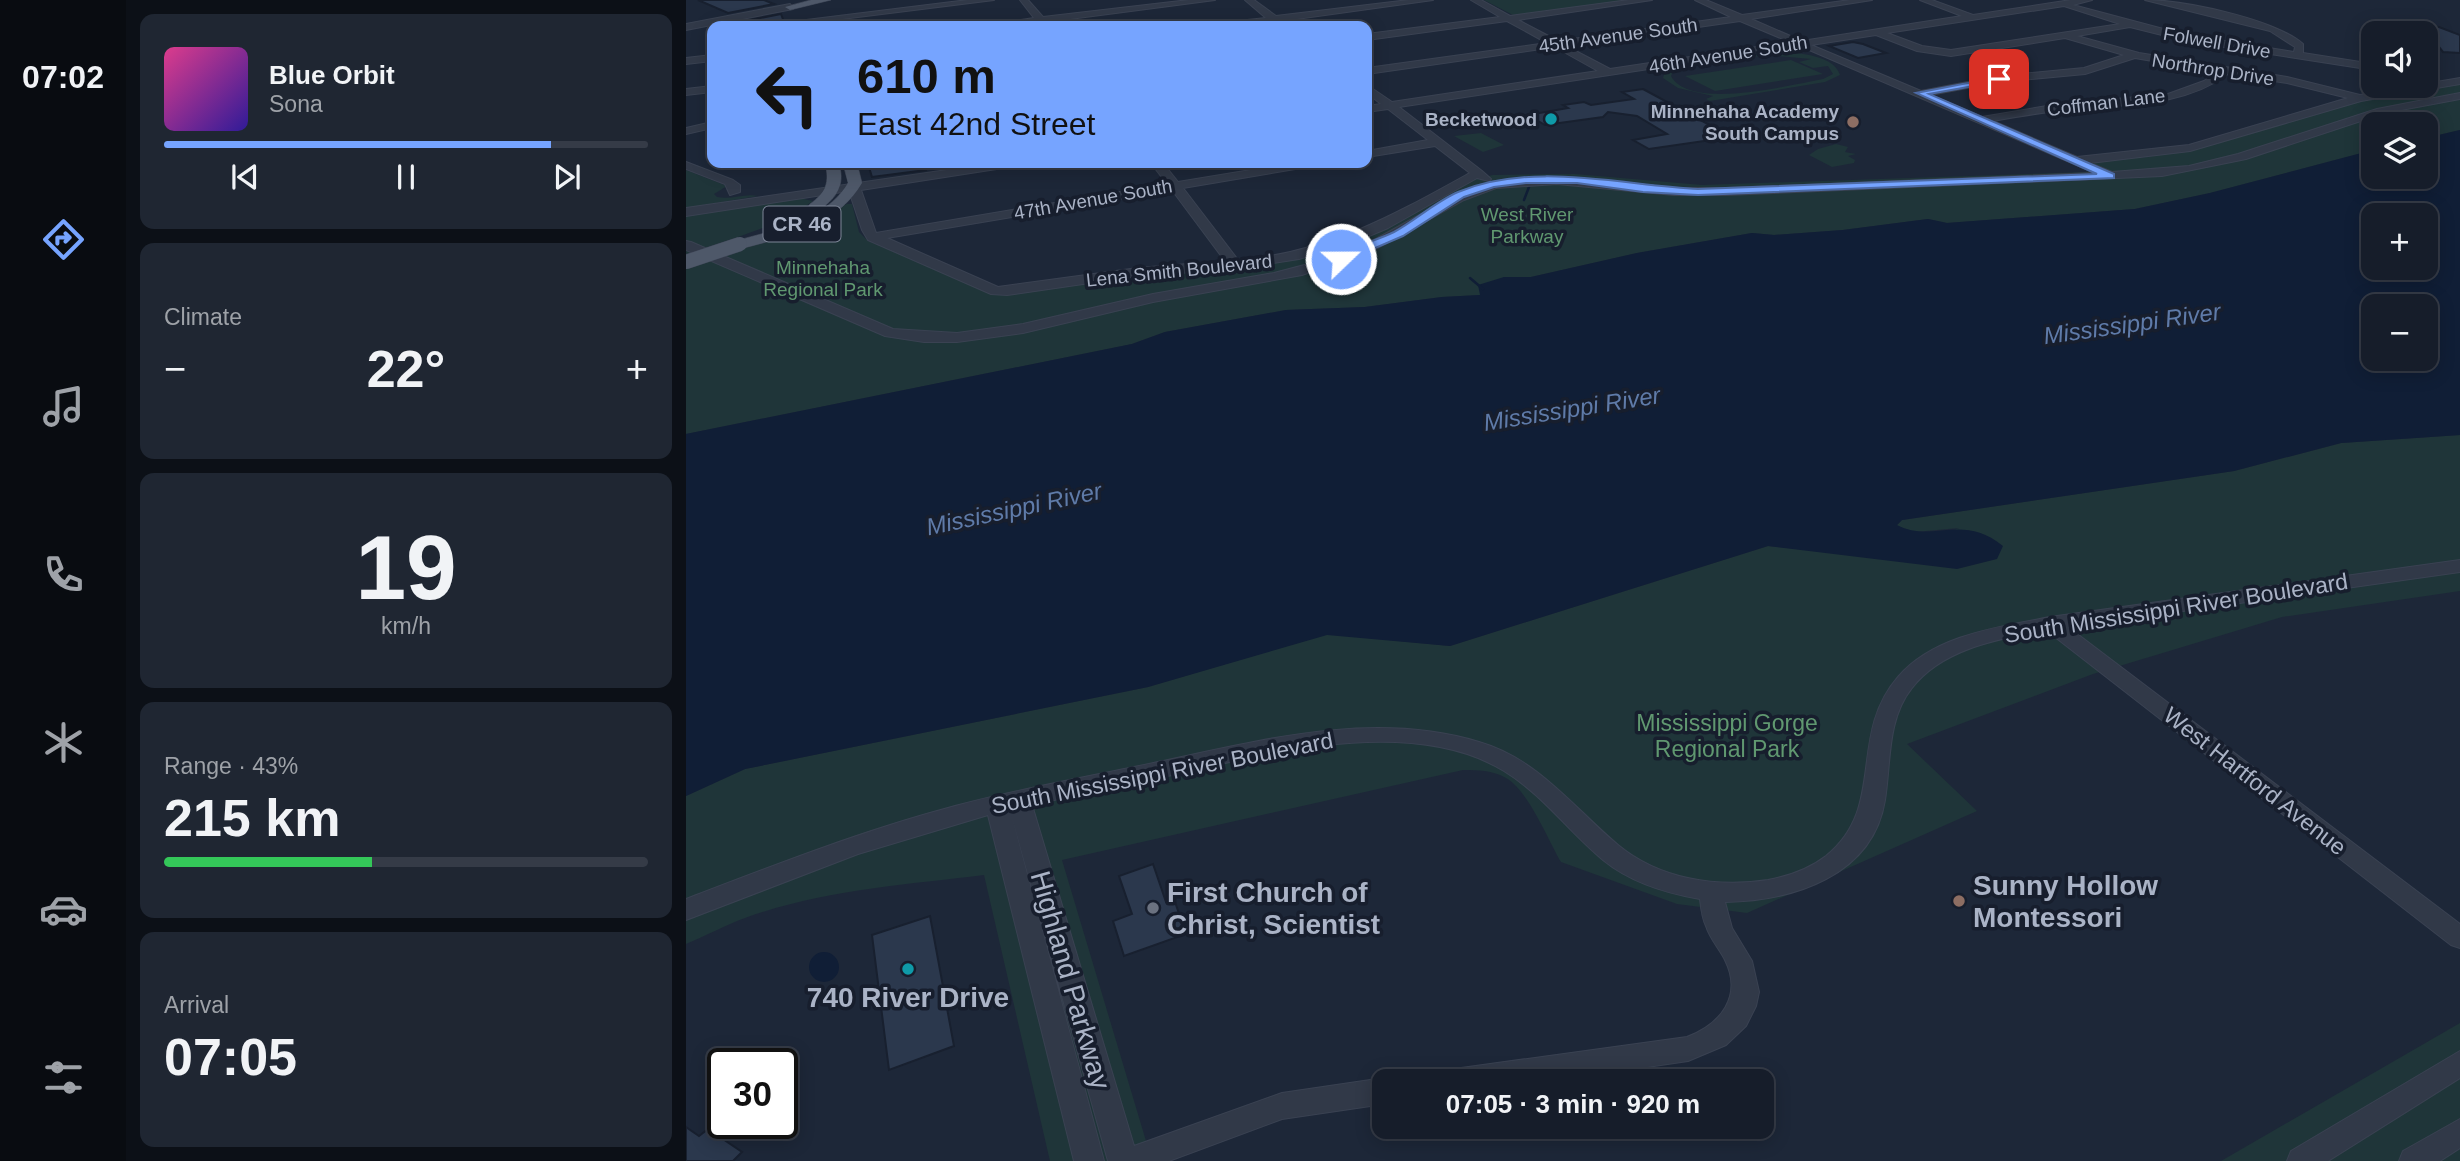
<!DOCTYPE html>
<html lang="en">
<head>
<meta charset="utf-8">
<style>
	:root { --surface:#161d2a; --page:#1f2632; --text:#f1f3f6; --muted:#9ea2a8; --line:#353b47; --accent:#76a4ff }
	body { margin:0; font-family:Helvetica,sans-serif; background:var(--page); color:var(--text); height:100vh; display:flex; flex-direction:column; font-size:26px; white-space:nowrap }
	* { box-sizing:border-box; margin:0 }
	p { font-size:23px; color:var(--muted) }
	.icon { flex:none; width:38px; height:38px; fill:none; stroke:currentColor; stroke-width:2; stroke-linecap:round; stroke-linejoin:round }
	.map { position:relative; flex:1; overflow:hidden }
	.panel { display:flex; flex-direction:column; gap:14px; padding:14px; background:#0c1017; width:560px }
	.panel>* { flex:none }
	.hud { position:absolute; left:21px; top:21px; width:665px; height:147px; border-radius:14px; box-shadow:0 4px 18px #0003,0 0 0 2px var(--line); background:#76a4ff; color:#111; overflow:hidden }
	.controls { position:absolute; left:1675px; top:21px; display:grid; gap:14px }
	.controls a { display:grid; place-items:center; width:77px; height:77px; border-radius:14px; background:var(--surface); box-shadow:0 4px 18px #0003,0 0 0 2px var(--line); font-size:35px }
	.speed { position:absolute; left:21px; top:1048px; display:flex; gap:14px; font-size:35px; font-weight:700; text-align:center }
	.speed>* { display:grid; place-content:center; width:91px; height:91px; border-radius:50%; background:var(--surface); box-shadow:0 4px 18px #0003,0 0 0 2px var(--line); line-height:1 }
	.speed .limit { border:4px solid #111; border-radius:10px; background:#fff; color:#111 }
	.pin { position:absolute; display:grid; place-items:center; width:60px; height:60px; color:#fff; margin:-30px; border-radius:14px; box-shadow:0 4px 10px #0006 }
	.me { position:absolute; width:77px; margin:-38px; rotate:68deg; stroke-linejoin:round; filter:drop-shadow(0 0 5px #0008) }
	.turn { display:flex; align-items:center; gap:24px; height:147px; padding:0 35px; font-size:32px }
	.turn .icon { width:91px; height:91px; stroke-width:2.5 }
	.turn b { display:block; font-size:49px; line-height:60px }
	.big { font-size:52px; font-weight:700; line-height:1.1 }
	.panel .widget { flex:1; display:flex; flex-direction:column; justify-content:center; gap:10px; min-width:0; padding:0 24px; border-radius:14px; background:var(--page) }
	.panel .dial { align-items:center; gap:0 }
	.dial b { font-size:91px; line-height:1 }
	.song { display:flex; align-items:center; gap:21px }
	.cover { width:84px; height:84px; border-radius:10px; background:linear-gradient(135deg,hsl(330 70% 55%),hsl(250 70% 35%)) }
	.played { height:7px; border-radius:4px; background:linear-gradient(90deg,var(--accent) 80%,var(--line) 80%) }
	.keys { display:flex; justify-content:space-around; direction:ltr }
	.heat { display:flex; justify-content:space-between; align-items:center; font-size:38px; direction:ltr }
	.charge { height:10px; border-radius:5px; background:linear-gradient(90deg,#34c759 43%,var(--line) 0) }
	.trip { position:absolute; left:686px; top:1069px; width:402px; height:70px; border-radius:14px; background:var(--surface); box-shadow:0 4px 18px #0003,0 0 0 2px var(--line); font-weight:700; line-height:70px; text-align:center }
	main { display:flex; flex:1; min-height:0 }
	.menu { display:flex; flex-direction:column; width:126px; justify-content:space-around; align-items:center; background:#090c11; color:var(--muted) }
	.menu .icon { width:49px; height:49px }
	.menu .active { color:var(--accent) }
	.menu b { font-size:32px; color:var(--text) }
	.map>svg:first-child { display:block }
	.green { fill:#1f3539; fill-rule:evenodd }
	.water { fill:#101e36; fill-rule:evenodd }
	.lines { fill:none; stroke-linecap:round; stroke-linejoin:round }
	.stream { stroke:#101e36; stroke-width:2.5 }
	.building { fill:#2b384d; stroke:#18202f; stroke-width:2 }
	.minor-casing { stroke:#3a4252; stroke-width:2 }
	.major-casing { stroke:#3a4252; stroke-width:1 }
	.minor { fill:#313948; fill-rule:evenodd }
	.major { fill:#4e5869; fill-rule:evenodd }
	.major-bridge-casing { stroke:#3a4252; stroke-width:15; stroke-linecap:butt }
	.major-bridge { stroke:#4e5869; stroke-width:14 }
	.route { fill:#76a4ff; stroke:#4d6ba6; stroke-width:2 }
	.culture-dot { fill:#0f9aa8; stroke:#171e2d; stroke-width:2.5 }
	.education-dot { fill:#8d6e63; stroke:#171e2d; stroke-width:2.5 }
	.worship-dot { fill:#6b7280; stroke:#171e2d; stroke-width:2.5 }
	.labels { text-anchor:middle; stroke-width:7; stroke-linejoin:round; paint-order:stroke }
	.far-street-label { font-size:19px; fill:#aab3c6; stroke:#171e2d }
	.far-poi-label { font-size:19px; font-weight:bold; fill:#aab3c6; stroke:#171e2d; text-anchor:end }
	.far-park-label { font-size:19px; fill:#609870; stroke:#171e2d }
	.shield { fill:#171e2d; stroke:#7e8698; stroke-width:2 }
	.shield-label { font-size:21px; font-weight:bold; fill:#aab3c6 }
	.street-label { font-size:23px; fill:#aab3c6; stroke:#171e2d }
	.park-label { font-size:23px; fill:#609870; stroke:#171e2d }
	.water-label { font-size:24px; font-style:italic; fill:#5f7ba9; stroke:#171e2d }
	.near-poi-label { font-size:28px; font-weight:bold; fill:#aab3c6; stroke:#171e2d; text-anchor:start }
	.near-street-label { font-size:28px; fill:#aab3c6; stroke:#171e2d }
</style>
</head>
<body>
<main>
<nav class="menu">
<b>07:02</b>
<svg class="icon active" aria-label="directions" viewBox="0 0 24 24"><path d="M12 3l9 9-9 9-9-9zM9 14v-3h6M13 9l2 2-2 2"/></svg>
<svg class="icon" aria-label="music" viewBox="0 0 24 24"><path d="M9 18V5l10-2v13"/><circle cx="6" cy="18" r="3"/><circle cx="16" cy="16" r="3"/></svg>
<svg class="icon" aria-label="phone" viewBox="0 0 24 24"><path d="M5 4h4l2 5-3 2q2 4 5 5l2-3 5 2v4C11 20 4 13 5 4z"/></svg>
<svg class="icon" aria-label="climate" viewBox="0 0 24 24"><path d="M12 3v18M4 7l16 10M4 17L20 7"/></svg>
<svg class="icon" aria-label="car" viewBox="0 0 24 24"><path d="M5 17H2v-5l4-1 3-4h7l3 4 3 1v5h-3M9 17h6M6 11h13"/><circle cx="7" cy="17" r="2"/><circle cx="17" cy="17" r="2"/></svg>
<svg class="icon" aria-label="filters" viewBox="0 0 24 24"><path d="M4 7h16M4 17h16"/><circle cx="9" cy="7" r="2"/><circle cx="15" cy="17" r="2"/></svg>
</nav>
<section class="panel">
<div class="widget">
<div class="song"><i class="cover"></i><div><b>Blue Orbit</b><p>Sona</p></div></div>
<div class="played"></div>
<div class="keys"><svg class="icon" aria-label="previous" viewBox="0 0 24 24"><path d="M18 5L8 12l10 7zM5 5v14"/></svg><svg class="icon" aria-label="pause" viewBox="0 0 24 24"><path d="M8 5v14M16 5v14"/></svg><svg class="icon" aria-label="next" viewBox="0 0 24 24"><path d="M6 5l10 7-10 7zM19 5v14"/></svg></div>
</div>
<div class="widget"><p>Climate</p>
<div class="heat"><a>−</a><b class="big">22°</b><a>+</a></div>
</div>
<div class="widget dial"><b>19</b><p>km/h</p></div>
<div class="widget"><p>Range · 43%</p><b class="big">215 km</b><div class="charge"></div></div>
<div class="widget"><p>Arrival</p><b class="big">07:05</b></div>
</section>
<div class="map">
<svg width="1774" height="1161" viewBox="0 0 1774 1161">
	<rect width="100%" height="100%" fill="#1d2738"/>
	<path class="green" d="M798,0H943L827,15Z
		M1095,52C1113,53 1148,55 1154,75L1139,82L1024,101L1020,99L1027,96L992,88L977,78L979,71L989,66ZM1081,55L1125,59L1113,62L1127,68L1142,66L1147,74L1137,79C1104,85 1004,111 985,76L987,72L998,68Z
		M1105,60L1137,74L1029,91L999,76Z
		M1774,83V130L1740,138V124H1687V150L1524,193L1449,209L1261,223L1242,219L1157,230L1088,235L1066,233L951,253L845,277H818L795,295L756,297L679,307L600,310L479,332L446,344L0,434V216L113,198L127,201L101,219L22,248L39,255L115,228L161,204H166L173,232L182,241L308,294L319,295L398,282L635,252L780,181L807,175L889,174L1016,185L1399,172L1416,168L1400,161L1461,157L1509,149L1679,99Z
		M795,133L818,145L797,152L768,136Z
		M1150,144L1162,147L1159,152L1170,154L1162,156L1169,160L1168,163L1146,167L1123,155L1132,149Z
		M0,170L41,186L28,194L31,197C46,200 58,193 72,196L0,208Z
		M1774,435V591L1596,617L1407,674L1221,744L1291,811L1061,913L991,904L875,862C862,840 842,790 820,778C806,770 792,770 777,770L376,860L466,1161H364L298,875C218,885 136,890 59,918C39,925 20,936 0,944V796L59,769L462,687L641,634L764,646L1082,546L1198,558L1273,528L1229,532L1210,526L1216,520L1548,471L1655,443Z
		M1774,1023V1161H1535Z"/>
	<path class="water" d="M1774,130V435L1655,443L1548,471L1216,520L1211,525C1247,544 1276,512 1317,546L1311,559L1271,569L1082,546L764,646L641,635L462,687L59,769L0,796V434L446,344L479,332L600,310L679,307L756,297L794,295L792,285L818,277H845L951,253L1066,233L1088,235L1157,230L1242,219L1261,223L1449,209L1524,193L1687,150V177H1740V138ZM1687,215H1740V268H1687ZM1687,306H1740V359H1687Z
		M123 967a15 15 0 1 1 30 0a15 15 0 1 1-30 0Z"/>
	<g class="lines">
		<path class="stream" d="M838,200L843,187
			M784,278L797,289"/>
	</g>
	<path class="building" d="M12,0H78L88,4L42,13Z
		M95,14L98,22L76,26L59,21Z
		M1736,26L1753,27L1774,35V53L1757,52Z
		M1167,42L1177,44L1200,53L1172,58L1143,46Z
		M957,89L1046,137L963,149L947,140L981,134L951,116L922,112L917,117L859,125L842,115L882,108L877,105L898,102L905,105L948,99L936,92Z
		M191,163H240V170L186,177L182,164Z
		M467,864L480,902L488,899L500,934L438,956L427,921L446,914L433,876Z
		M244,916L268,1046L203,1070L186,935Z
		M0,1127L13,1136L22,1129L56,1152L47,1161H0Z"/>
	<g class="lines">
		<defs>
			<path id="minor" d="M282,0H308L108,25L104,22Z
				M334,0H342L357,17L503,0H529L361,22L364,26H356L352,23L296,26L348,18Z
				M559,0H568L590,16L723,0H747L596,21L597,23L593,26L586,22L529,26L533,23L580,18Z
				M785,0H795L824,16L943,0H966L832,20L872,41L1045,17L1009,0H1020L1056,15L1164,0H1186L1065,19L1116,41L1276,16L1234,0H1246L1287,15L1385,0H1406L1387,5L1500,35L1608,52L1609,47L1584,31L1459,0C1498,0 1588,19 1617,44V53L1687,64V70L1500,41L1444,27L1391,36L1453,53L1601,77L1674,95L1774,78V84L1675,101L1504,151L1404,163L1426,172L1503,166L1552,154L1691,109L1774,93V99L1699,113L1560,159L1476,176L1040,195H988L871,184L810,188L778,200L690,249L616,275L467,302L337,333L271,342H238L199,336L0,250V241L5,242L207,329L271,333L337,324L467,294L588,273L630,262L690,239L770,195L809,181L871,177L988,188H1040L1409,173L1114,46L713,107L796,171L805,179L803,181L791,178L702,228L662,245L613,259L549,269L452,276L321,295L305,294L182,240L176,230L163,191L0,216V208L309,163H336L330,166L175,190L190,233L481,184L465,163H477L492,182L608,163H633L627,166L497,188L552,260C641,253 708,215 784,173L749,146L681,157V151L742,140L702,109L681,112V106L695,104L681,93V85L706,102L912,71L869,47L681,74V68L861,43L821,21L681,40V34L814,17ZM1378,6L1434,24L1265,50L1236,46L1201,33ZM1054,21L1104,42L924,69L880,46ZM1190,35L1231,51L1265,56L1379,38L1438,55L1398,68L1313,76L1235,91L1125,45ZM1449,58L1531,72L1518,81L1482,94L1367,105L1296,117L1244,95L1313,82L1399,74ZM1542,74L1601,83L1662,98L1503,145L1391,157L1307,121C1335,116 1363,111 1392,109C1444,104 1498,106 1542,74ZM486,190L539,261L452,268L312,287L201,238Z
				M104,4L107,9L0,30V24Z
				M26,55V61L0,64V58Z
				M26,86V92L0,95V89Z
				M26,122V128L0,134V128Z
				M0,162L47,180L54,185V192L44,195L39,184L0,169Z
				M1774,560V572L1382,627L1774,924V948L1765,945L1360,630C1314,639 1257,648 1226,688C1201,719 1205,762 1199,800C1187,876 1107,901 1039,902L1046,928L1066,961L1073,992L1070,1006L1060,1026L1040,1045L1002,1061L859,1082H754L758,1073L768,1069L1001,1037C1035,1024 1057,996 1039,960C1033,948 1024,939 1020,926C1016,918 1015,908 1014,899C979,893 944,882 917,860C883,832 856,794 818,771C726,715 584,753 486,775C440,785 393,794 346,805L448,1146L596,1093L698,1078L707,1082H698V1104L596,1119L483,1161H422L324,810L418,1161H388L302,815L172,854L0,920V899C86,866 173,832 262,808C331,789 402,777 472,762C576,740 688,710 793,742C852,759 887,807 932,845C973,879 1030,888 1082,880C1103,876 1123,869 1140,856C1201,807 1161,736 1212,677C1248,635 1313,627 1364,617Z
				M1774,1051V1078L1642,1161H1601L1605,1151Z
				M1774,1119V1148L1754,1161H1713L1717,1151Z"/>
			<path id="major" d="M125,0H145L104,10L99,7Z
				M139,163H153C159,185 152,196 134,210H124L122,207L124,204C140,192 144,183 139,163Z
				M157,163H171L176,183C151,226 99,237 54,249L49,247L46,244L49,241C88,230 140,221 162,183Z"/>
		</defs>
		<use href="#minor" class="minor-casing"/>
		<use href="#major" class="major-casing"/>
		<use href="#minor" class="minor"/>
		<use href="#major" class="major"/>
		<defs>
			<path id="major-bridge" d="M0,262L54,244"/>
		</defs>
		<use href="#major-bridge" class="major-bridge-casing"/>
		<use href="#major-bridge" class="major-bridge"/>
	</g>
	<path class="route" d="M1313,77L1316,81L1243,94L1428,174V178L1012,195L957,192L891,183H840L808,187L778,197L717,236L659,261L650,259C665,246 690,241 708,232C730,220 749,202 772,192C846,161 935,185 1012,189L1411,174L1230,93Z"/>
	<g class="culture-dot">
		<circle cx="865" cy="119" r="7"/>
		<circle cx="222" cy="969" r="7"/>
	</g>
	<g class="education-dot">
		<circle cx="1167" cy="122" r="7"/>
		<circle cx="1273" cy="901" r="7"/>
	</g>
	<circle class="worship-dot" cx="467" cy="908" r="7"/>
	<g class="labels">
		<g class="far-street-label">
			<text transform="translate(932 35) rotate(-8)" y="7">45th Avenue South</text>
			<text transform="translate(1531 42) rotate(10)" y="7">Folwell Drive</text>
			<text transform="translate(1042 54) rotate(-9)" y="7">46th Avenue South</text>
			<text transform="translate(1527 69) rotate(9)" y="7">Northrop Drive</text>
			<text transform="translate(1420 102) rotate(-7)" y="7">Coffman Lane</text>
			<text transform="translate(407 199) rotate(-10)" y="7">47th Avenue South</text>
			<text transform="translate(493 270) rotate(-6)" y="7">Lena Smith Boulevard</text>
		</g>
		<g class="far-poi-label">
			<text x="1153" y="118">Minnehaha Academy<tspan x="1153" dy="22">South Campus</tspan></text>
			<text x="851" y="126">Becketwood</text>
		</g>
		<g class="far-park-label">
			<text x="841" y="221">West River<tspan x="841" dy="22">Parkway</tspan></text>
			<text x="137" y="274">Minnehaha<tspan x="137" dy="22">Regional Park</tspan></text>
		</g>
		<rect class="shield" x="77.5" y="206.5" width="77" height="35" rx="5"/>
		<g class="shield-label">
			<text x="116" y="231">CR 46</text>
		</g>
		<g class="street-label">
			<text transform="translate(1490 608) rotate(-9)" y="8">South Mississippi River Boulevard</text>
			<text transform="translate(476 773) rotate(-11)" y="8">South Mississippi River Boulevard</text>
			<text transform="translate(1569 781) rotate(38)" y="8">West Hartford Avenue</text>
		</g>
		<g class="park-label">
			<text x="1041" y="731">Mississippi Gorge<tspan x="1041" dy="26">Regional Park</tspan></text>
		</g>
		<g class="water-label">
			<text transform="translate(1446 324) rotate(-8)" y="8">Mississippi River</text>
			<text transform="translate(886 409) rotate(-9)" y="8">Mississippi River</text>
			<text transform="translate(328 509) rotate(-12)" y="8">Mississippi River</text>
		</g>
		<g class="near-poi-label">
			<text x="1287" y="895">Sunny Hollow<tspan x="1287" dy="32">Montessori</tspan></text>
			<text x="481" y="902">First Church of<tspan x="481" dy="32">Christ, Scientist</tspan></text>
			<text x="222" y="1007" text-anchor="middle">740 River Drive</text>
		</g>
		<g class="near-street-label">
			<text transform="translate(385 980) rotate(74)" y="10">Highland Parkway</text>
		</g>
	</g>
</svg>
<div class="controls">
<a><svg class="icon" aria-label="sound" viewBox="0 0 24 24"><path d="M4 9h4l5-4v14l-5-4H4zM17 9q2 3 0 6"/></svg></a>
<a><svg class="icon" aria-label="layers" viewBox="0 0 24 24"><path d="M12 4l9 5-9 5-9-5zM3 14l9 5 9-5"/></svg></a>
<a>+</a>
<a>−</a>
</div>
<div class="speed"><div class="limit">30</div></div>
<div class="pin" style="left:1313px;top:79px;background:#d93025"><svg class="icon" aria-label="arrive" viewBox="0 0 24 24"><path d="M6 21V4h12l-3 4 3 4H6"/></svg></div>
<svg class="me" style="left:655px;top:259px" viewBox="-20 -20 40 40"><circle r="17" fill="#76a4ff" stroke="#fff" stroke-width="3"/><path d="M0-11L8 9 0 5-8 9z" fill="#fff"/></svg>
<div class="trip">07:05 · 3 min · 920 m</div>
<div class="hud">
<div class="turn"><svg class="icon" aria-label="left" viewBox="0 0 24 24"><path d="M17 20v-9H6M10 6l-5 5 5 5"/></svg><div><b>610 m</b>East 42nd Street</div></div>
</div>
</div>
</main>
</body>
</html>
